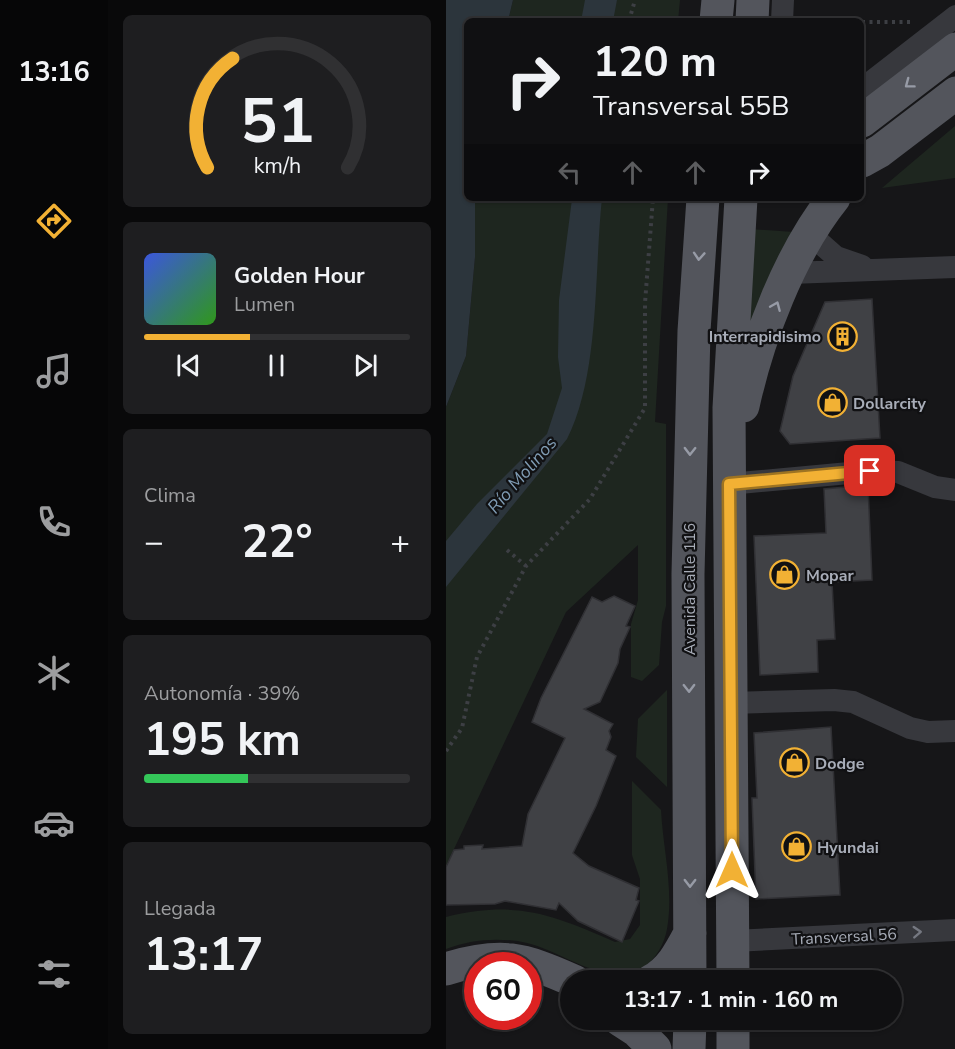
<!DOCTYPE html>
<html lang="es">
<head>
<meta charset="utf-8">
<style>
	:root { --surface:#101012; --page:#1e1e20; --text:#f1f3f6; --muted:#9c9d9f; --line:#303032; --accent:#f2b134 }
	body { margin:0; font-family:"Nunito Sans",sans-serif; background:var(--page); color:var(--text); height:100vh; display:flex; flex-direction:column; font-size:22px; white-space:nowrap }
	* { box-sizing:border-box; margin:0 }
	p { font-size:20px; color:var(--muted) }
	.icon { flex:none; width:33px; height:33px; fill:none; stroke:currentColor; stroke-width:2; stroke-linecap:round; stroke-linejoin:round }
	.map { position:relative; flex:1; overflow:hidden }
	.drawer { display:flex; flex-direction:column; gap:15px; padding:15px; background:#09090a; width:338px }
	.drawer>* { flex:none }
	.top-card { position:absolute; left:18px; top:18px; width:400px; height:183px; border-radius:9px; box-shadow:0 2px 4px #0004,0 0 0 2px var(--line); background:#101012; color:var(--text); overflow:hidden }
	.speed { position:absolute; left:18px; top:952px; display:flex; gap:12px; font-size:30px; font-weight:700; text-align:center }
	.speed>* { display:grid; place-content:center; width:78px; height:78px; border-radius:50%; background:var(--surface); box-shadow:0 2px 4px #0004,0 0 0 2px var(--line); line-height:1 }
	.speed .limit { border:9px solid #d22; background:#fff; color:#111 }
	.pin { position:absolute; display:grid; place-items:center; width:51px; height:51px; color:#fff; margin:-26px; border-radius:12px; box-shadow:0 3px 9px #0006 }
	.me { position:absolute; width:66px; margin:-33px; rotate:0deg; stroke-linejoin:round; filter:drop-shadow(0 0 4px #0008) }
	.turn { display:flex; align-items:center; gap:21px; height:126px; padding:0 30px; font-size:27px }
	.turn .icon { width:78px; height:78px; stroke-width:2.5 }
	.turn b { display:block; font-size:42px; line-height:51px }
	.lanes { display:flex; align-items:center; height:57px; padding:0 30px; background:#0003; justify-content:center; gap:30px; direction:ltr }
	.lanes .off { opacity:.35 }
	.big { font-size:45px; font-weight:700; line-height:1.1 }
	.drawer .card { flex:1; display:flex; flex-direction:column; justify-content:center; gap:9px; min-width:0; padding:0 21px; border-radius:9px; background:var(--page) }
	.drawer .dial { align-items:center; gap:0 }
	.dial svg { height:156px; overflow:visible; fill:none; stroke:var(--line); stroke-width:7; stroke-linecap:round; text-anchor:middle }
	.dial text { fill:var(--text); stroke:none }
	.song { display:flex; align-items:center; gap:18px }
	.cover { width:72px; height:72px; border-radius:9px; background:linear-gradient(135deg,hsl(230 70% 55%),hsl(110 70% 35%)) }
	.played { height:6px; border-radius:3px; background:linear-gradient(90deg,var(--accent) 40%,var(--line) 40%) }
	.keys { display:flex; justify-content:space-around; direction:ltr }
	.heat { display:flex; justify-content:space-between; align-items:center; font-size:33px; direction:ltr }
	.charge { height:9px; border-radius:4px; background:linear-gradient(90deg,#34c759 39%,var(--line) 0) }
	.trip { position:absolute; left:114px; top:970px; width:342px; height:60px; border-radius:30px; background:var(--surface); box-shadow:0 2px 4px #0004,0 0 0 2px var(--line); font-weight:700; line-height:60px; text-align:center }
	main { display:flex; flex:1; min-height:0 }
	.menu { display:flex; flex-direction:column; width:108px; justify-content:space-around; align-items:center; background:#060607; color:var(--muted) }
	.menu .icon { width:42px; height:42px }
	.menu .current { color:var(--accent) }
	.menu b { font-size:27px; color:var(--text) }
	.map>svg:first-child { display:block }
	.green { fill:#1e261f }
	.water { fill:#2c353c }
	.building { fill:#404145; stroke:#303034; stroke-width:1.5 }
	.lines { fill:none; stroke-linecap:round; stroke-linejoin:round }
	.path { stroke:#3d3f44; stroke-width:4; stroke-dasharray:3 4.5; stroke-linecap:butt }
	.street { stroke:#37383d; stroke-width:22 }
	.primary { stroke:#53555c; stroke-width:33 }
	.oneway { stroke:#979ba6 }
	.oneway2 { stroke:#757881 }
	.route-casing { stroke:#9d7322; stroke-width:15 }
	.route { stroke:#f2b134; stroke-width:10 }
	.labels { text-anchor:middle; stroke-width:4.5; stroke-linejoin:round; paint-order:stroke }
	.poi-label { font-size:16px; font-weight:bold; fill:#a8adb8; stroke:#111113; text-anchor:start }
	.street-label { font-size:16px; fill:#a8adb8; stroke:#111113 }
	.water-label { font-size:18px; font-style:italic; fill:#7f9bb3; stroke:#111113 }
</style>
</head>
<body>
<main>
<nav class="menu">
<b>13:16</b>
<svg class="icon current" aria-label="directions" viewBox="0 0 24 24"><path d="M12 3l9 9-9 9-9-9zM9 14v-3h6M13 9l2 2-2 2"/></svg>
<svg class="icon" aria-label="music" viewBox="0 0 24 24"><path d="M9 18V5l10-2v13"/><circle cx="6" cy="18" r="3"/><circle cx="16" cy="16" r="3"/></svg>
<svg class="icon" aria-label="phone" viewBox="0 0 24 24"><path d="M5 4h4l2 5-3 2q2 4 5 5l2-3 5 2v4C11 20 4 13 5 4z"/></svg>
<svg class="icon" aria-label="climate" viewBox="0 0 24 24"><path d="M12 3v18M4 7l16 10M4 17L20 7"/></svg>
<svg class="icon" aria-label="car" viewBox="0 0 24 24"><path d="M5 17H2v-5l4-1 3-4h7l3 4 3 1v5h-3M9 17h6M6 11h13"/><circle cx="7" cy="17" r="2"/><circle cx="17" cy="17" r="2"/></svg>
<svg class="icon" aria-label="filters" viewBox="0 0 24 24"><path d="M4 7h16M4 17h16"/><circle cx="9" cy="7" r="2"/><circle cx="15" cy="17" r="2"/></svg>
</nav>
<section class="drawer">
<div class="card dial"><svg viewBox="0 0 100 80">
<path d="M14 69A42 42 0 1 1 86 69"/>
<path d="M14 69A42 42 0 0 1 27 13" stroke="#f2b134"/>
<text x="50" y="56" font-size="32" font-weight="700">51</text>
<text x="50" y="72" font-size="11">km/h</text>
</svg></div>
<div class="card">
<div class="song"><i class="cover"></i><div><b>Golden Hour</b><p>Lumen</p></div></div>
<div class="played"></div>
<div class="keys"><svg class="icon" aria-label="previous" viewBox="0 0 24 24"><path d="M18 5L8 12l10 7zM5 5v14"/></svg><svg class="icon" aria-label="pause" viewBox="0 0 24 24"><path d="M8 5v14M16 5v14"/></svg><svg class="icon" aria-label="next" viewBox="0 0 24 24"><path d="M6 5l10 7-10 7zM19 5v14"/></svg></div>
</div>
<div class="card"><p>Clima</p>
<div class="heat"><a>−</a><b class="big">22°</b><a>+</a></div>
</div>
<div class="card"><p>Autonomía · 39%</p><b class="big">195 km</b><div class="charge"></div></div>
<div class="card"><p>Llegada</p><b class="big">13:17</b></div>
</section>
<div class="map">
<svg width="510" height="1049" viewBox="0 0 510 1049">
	<rect width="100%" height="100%" fill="#161618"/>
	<path class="green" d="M67,0H234L232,21H62Z
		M509,126V178L436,188Z
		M29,198H222L209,422L220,424V606L216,622L213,665L196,681L185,677V624L192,600V545L120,612L0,866V407L20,356L29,257Z
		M304,229L348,232L297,343Z
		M221,690V787L190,757L192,719Z
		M186,781L215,810C217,849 228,890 221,929C219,942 210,959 198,967C159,989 119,952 81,943C55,937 25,939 0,949V917C71,900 105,914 169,942L184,939L194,925V879L186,855Z"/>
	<path class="water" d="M0,0H67L62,21H21V198H29V257L20,356L0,407Z
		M139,0H171L167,21H135Z
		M156,198C148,272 154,374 121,439L0,587V541L31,504L101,434L116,388L112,357L113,300L126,199Z"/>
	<path class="building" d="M426,299L434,438L344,444L334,431L347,376L379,302Z
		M422,485L426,580L386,582L389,639L371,640L372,672L314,675L308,536L380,533L378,489Z
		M168,596L189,606L180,626L184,627L174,649L172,663L154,702L138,709L167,724L163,731L165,737L160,750L170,756L150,806L127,853L143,866L193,888L190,900L193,901L176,942L132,921L113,903L110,910L59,901L49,904L0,905V867L8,850L18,849V846L37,845L36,849L76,846L82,814L119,738L86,722L95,698L146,597L156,602Z
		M385,727L394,895L310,899L306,798H311L308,733Z"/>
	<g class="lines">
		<path class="path" d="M183,21L189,0
			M416,22H466
			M61,550L80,566
			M0,751L16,728L31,657L80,566L144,499L199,408V303L207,198"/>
		<path class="street" d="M336,21L337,0
			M416,89L510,16
			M364,234L390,257L416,266
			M344,273L510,267
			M283,484L425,471L452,472L489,487L510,490
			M285,703L388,700L407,702L464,728L482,732L510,731
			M287,941L510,930"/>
		<path class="primary" d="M270,21L272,0
			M306,21L307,0
			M416,121L510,49
			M416,161L434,151L510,93
			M297,406C312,337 344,253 388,198
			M0,969C55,952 76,958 128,981
			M205,981C225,970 234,952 244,933
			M244,981L242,574L248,331L257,198
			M287,981L283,408L295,198
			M174,1020L191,1031L209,1049
			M287,1020V1049
			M243,1049L244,1020"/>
	</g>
	<defs><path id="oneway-chevron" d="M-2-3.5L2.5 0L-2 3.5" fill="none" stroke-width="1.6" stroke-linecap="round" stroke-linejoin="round" transform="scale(1.5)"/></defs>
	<g class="oneway">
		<use href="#oneway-chevron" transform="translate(463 84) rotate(143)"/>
		<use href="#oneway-chevron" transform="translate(253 256) rotate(94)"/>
		<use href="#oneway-chevron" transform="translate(330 306) rotate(-67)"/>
		<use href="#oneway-chevron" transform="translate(244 451) rotate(91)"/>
		<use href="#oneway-chevron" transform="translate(243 688) rotate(89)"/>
		<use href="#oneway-chevron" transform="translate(244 883) rotate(90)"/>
	</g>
	<use class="oneway2" href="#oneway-chevron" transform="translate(471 932) rotate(-3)"/>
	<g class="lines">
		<defs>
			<path id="route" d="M286,870L283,484L424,471"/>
		</defs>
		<use href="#route" class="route-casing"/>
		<use href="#route" class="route"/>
	</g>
	<defs>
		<symbol id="building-ring" viewBox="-11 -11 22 22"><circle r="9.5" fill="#111113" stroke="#f2b134" stroke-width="1.5"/><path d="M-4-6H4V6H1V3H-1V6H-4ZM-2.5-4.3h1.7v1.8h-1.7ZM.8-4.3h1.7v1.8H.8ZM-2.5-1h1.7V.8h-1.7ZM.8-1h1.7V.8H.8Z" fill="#f2b134"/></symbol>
		<symbol id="shop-ring" viewBox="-11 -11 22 22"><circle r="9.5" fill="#111113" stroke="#f2b134" stroke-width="1.5"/><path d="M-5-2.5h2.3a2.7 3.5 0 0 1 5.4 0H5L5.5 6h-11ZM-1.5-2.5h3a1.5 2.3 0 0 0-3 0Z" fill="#f2b134"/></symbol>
	</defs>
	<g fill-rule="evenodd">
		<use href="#building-ring" x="380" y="320" width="33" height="33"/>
		<use href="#shop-ring" x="370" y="386" width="33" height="33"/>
		<use href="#shop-ring" x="322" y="558" width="33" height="33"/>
		<use href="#shop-ring" x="332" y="746" width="33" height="33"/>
		<use href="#shop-ring" x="334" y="830" width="33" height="33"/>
	</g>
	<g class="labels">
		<g class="poi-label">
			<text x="375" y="342" text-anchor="end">Interrapidisimo</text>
			<text x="407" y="409">Dollarcity</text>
			<text x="360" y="581">Mopar</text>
			<text x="369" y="769">Dodge</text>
			<text x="371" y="853">Hyundai</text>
		</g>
		<g class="street-label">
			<text transform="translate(243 589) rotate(-90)" y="6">Avenida Calle 116</text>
			<text transform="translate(398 936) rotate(-3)" y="6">Transversal 56</text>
		</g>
		<g class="water-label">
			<text transform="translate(76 475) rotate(-49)" y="6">Río Molinos</text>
		</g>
	</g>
</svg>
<div class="speed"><div class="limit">60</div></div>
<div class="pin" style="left:424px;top:471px;background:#d93025"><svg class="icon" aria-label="arrive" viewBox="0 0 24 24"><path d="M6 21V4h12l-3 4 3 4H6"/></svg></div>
<svg class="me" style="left:286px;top:870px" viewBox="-20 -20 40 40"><path d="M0-17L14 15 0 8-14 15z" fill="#f2b134" stroke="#fff" stroke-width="4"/></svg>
<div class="trip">13:17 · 1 min · 160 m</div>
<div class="top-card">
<div class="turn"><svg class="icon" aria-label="right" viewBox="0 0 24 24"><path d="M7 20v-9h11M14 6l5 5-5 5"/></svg><div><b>120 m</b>Transversal 55B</div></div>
<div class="lanes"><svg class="icon off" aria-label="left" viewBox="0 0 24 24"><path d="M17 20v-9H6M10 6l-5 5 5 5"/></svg><svg class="icon off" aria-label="ahead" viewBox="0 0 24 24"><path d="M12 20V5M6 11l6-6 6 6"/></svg><svg class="icon off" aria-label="ahead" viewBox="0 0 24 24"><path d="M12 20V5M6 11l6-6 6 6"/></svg><svg class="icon" aria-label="right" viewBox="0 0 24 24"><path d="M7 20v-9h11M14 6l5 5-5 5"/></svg></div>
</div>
</div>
</main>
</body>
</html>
